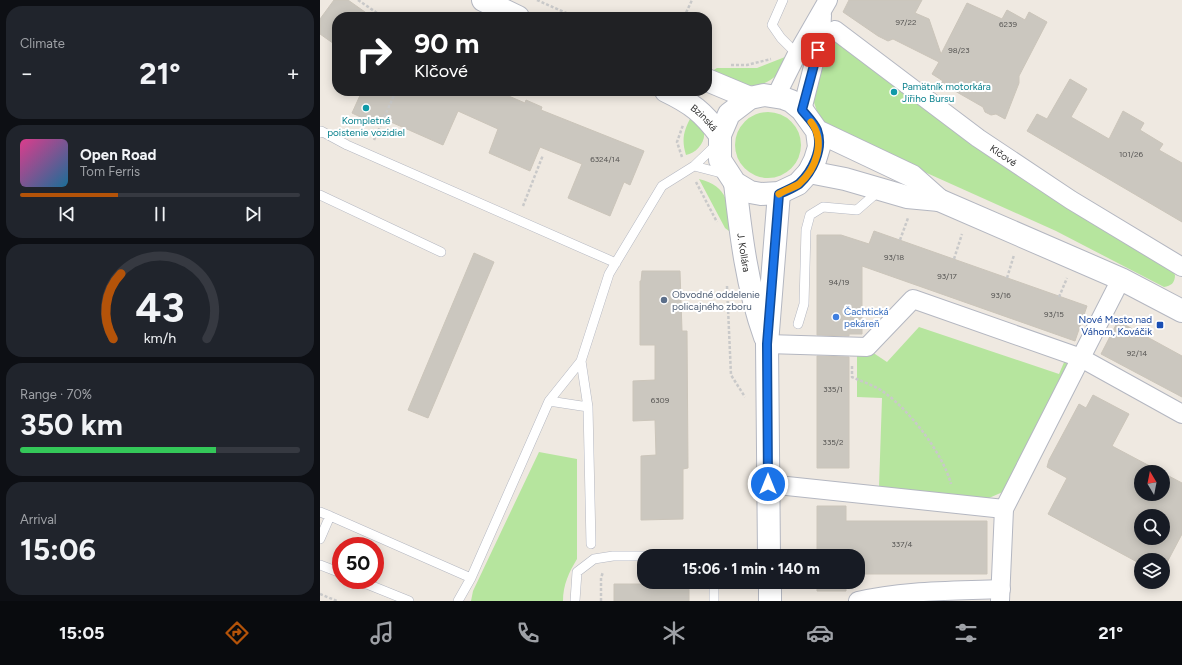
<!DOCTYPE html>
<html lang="en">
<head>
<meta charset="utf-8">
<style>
	:root { --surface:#171b24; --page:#20242c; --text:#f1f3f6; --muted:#9ea1a6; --line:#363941; --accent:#b45309 }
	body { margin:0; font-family:Figtree,sans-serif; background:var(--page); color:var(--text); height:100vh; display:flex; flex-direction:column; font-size:15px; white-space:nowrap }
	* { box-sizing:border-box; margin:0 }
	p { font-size:13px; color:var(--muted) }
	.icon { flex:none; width:22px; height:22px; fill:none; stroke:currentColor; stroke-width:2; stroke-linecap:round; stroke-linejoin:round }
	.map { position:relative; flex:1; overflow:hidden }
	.drawer { display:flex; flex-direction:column; gap:6px; padding:6px; background:#0d0f14; width:320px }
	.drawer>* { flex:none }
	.hud { position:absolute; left:12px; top:12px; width:380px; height:84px; border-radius:16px; box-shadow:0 2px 10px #0003; background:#202124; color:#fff; overflow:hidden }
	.needle { width:26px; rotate:350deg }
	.tools { position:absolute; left:814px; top:465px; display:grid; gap:8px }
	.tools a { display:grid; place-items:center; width:36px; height:36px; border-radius:50%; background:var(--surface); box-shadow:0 2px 10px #0003; font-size:20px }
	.speed { position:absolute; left:12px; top:537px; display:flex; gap:8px; font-size:20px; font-weight:700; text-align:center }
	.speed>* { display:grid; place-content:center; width:52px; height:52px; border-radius:50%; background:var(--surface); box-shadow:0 2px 10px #0003; line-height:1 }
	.speed .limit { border:6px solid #d22; background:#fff; color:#111 }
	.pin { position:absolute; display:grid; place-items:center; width:34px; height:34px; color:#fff; margin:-17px; border-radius:8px; box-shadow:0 2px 6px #0006 }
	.me { position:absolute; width:44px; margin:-22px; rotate:0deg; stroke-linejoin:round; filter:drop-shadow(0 0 3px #0008) }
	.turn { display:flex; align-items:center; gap:14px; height:84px; padding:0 16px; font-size:18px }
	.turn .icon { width:52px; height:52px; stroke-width:2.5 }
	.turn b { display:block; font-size:28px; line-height:34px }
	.big { font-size:30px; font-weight:700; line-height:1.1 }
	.drawer .tile { flex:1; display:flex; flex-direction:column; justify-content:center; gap:6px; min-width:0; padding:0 14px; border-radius:16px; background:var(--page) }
	.drawer .dial { align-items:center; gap:0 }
	.dial svg { height:104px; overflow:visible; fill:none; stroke:var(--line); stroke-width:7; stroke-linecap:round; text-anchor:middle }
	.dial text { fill:var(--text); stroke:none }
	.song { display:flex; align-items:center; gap:12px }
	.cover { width:48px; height:48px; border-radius:6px; background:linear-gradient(135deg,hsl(330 70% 55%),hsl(200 70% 35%)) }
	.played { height:4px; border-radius:2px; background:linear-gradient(90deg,var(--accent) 35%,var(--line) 35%) }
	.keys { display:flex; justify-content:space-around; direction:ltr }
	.heat { display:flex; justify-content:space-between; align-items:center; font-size:22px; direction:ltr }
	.charge { height:6px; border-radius:3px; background:linear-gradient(90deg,#34c759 70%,var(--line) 0) }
	.trip { position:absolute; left:317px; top:549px; width:228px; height:40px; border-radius:16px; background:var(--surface); box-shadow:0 2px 10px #0003; font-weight:700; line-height:40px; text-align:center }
	.dock { display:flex; height:64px; justify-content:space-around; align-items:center; background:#090b0e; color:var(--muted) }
	.dock .icon { width:28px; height:28px }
	.dock .active { color:var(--accent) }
	.dock b { font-size:18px; color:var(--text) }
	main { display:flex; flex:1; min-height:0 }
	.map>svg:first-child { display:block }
	.green { fill:#b6e59e }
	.building { fill:#cbc7bf; stroke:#cbc5ba; fill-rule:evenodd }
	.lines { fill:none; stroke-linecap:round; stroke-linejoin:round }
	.lane-casing { stroke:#b4b7c1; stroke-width:10 }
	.street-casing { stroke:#b4b7c1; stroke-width:20 }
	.secondary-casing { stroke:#b4b7c1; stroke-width:24 }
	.path { stroke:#c9c9c9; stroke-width:2.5; stroke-dasharray:3 2; stroke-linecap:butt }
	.lane { stroke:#fff; stroke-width:9 }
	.street { stroke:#fff; stroke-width:18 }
	.secondary { stroke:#fff; stroke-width:22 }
	.route-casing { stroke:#114b97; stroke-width:10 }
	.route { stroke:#1a73e8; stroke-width:7 }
	.slow { stroke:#f59e0b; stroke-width:7 }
	.culture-dot { fill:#0f9aa8; stroke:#fff; stroke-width:1.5 }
	.service-dot { fill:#5c6f8a; stroke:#fff; stroke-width:1.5 }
	.shop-dot { fill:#3f7fe0; stroke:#fff; stroke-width:1.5 }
	.transit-dot { fill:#1a4fb4; stroke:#fff; stroke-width:1.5 }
	.labels { text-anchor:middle; stroke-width:4; stroke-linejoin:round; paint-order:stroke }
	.number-label { font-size:8px; fill:#555452 }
	.culture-label { font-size:10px; fill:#0d838f; stroke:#fff; text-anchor:start }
	.street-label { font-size:10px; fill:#2e2e2e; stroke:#fff }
	.service-label { font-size:10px; fill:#4e5e75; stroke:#fff; text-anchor:start }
	.shop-label { font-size:10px; fill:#366cbe; stroke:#fff; text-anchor:start }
	.transit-label { font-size:10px; fill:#164399; stroke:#fff; text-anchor:end }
</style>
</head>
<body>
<main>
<section class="drawer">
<div class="tile"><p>Climate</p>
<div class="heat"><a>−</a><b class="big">21°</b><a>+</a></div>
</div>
<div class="tile">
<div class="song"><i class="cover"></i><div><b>Open Road</b><p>Tom Ferris</p></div></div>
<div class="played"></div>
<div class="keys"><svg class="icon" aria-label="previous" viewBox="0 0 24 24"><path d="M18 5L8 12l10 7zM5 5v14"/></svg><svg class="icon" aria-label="pause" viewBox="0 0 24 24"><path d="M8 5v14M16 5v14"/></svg><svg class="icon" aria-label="next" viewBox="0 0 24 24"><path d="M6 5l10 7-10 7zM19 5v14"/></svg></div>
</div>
<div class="tile dial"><svg viewBox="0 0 100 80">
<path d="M14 69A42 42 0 1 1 86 69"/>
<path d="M14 69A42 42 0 0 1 20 19" stroke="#b45309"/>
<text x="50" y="56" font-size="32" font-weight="700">43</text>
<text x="50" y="72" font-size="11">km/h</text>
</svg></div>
<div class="tile"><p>Range · 70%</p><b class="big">350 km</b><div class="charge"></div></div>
<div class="tile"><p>Arrival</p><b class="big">15:06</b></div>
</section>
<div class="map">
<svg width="862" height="601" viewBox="0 0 862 601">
	<rect width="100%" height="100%" fill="#efe9e1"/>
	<path class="green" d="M509,33L661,151L716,188L851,269L855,275C855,283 851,286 844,287L736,231L511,130L500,121L492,96Z
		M465,57C463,77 442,89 423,85C413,84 401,75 392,71L397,68H437Z
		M415 145a33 33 0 1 1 66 0a33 33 0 1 1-66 0Z
		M372,115C375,119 381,124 383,128C388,140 377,153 366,155C361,139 364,130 372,115Z
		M379,179C409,186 408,205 413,231H409L405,228Z
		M599,327L739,374L745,360L747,362L748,373L685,491L669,498L559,487L562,398L537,397V352H552L567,362Z
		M219,452L257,459V559C249,572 243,585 243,601H151L153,591Z"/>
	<path class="building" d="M14,0H28L52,17H17V46L0,34V19Z
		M529,0H602L595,13L609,19L621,54L647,3L682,19L687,10L705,20L709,12L727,22L699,76V83L685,119L676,114L671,115L665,112L663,107L621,83L623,81L612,74L619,62L573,39L568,41L558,36L523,12Z
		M750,79L767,89L751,117L789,139L803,111L824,123L820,130L843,144L839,150L862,163V222L707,131L717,114L727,119Z
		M42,91H177L205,103L206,100L222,107L221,110L324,151L310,185L304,182L290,216L248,198L262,164L220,147L210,171L169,153L178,129L138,111L123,145L55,115L51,122L32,113Z
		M554,231L767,306L755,341L542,266V334H529V336L497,335V235H521L549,244Z
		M154,253L174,262L108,418L88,410Z
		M322,271H360L362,331H367L368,468L363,469V519L321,520V456L336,455L335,420L313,421V381L335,380V345H320V281H321Z
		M798,321L862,356V397L781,354Z
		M497,356L529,357V468H497Z
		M773,395L809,414L792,446L841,472H821V494H843V473L862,483V534L843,570V560H821V564L728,514L747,478L727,467L729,460L759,404L766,408ZM821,516H843V538H821Z
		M497,506H526V521H667V574H538V556H497Z
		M332,582H369V601H294V584H332Z
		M497,582H526V591H497Z"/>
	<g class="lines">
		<defs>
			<path id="lane" d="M463,0L452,25L461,38L477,54
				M0,133L1,131L27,145L296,263
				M374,166L405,174
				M0,195L121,252
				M478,324L484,304L486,230L490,215L503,207L537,210L560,190
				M261,361L229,401L268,407
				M0,512L10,516
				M0,539L10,516L151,578
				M271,544L268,407L261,361L289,274L342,186L374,166L397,144
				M0,565L21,573
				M37,580L89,601
				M392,582L394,588V601
				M138,601L151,578L229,401
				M255,601L257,572L274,559L293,556H324"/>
			<g id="street">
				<path id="s1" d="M515,30L658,138L751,200L862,267"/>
				<path d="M456,96L477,54L508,0"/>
				<path d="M482,110L501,35L502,15"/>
				<path d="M447,344L547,347L593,299L761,358L862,414"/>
				<path d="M448,484L684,509"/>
				<path d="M538,601C584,590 633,591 681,589"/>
				<path d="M680,601L684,509L801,279"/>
			</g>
			<g id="secondary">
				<path d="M163,0L198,17"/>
				<path d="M387,80L430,98"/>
				<path id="s2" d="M346,91C371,103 383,112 400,135"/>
				<path d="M497,131L499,147L495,160L489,172L478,184L459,193L441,194L430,192L415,183L400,160V135L409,114L430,98L444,95L463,98L471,101L482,110L497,131L592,176L619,200L801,279L862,311"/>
				<path d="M489,172L525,179L587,197L619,200"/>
				<path id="s3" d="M415,183C421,236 427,287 445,337"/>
				<path d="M449,556L447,344L459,193"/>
				<path d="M450,582V601"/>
			</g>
		</defs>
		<use href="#lane" class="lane-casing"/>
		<use href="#street" class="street-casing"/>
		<use href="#secondary" class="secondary-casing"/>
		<path class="path" d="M38,0L63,17
			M217,0L255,17
			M364,17L372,0
			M411,65H427L451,59
			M54,140L76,91
			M362,157L357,142L363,125
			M376,182L397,222
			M203,206L223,155
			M580,240L588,218
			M634,259L642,234
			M687,278L694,255
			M407,286L411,375L425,397
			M739,297L747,278
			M824,335L831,321
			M532,366V377C543,382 556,386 565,393C591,412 623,454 631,484
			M0,594L17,601
			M281,601V578L283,572"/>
		<use href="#lane" class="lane"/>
		<use href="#street" class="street"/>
		<use href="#secondary" class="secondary"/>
	</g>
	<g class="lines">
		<defs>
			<path id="route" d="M448,484L447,344L459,194C466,191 473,188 479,184C492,172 504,149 497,130C494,123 487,116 482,110L498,50"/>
		</defs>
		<use href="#route" class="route-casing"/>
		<use href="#route" class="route"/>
		<path class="slow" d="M459,194C465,190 473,188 479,184C496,169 506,142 491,122"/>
	</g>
	<g class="culture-dot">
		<circle cx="574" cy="92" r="4"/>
		<circle cx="46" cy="108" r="4"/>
	</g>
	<circle class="service-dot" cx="344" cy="300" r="4"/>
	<circle class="shop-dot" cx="516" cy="317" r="4"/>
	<rect class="transit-dot" x="836" y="321" width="8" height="8" rx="2"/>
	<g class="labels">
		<g class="number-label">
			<text x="586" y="25">97/22</text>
			<text x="688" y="27">6239</text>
			<text x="639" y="53">98/23</text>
			<text x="811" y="157">101/26</text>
			<text x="285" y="162">6324/14</text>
			<text x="574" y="260">93/18</text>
			<text x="627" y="279">93/17</text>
			<text x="519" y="285">94/19</text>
			<text x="681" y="298">93/16</text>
			<text x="734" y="317">93/15</text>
			<text x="817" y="356">92/14</text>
			<text x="513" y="392">335/1</text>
			<text x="340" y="403">6309</text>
			<text x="513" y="445">335/2</text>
			<text x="582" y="547">337/4</text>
		</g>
		<g class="culture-label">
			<text x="582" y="90">Pamätník motorkára<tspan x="582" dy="12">Jiřiho Bursu</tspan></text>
			<text x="46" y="124" text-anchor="middle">Kompletné<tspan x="46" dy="12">poistenie vozidiel</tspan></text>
		</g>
		<g class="street-label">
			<text dy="4" stroke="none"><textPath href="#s2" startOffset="47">Bzinská</textPath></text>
			<text dy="4" stroke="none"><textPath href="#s1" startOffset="210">Klčové</textPath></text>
			<text dy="4" stroke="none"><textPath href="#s3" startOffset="70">J. Kollára</textPath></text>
		</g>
		<g class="service-label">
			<text x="352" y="298">Obvodné oddelenie<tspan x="352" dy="12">policajného zboru</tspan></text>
		</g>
		<g class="shop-label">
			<text x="524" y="315">Čachtická<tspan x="524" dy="12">pekáreň</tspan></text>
		</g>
		<g class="transit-label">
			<text x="832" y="323">Nové Mesto nad<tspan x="832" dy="12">Váhom, Kováčik</tspan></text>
		</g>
	</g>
</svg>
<div class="tools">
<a><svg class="needle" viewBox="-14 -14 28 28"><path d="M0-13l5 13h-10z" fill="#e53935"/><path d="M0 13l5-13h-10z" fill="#9ea1a6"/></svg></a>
<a><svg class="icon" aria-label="search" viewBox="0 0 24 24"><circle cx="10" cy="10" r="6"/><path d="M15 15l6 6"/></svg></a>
<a><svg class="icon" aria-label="layers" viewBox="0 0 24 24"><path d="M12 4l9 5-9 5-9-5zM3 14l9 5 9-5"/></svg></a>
</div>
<div class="speed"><div class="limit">50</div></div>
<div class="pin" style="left:498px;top:50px;background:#d93025"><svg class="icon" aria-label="arrive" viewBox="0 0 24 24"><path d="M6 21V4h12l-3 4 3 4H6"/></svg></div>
<svg class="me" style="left:448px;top:484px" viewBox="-20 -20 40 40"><circle r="17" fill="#1a73e8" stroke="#fff" stroke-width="3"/><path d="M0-11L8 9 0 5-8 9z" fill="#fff"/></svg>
<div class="trip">15:06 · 1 min · 140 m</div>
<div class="hud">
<div class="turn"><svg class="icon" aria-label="right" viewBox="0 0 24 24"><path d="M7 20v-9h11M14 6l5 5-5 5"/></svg><div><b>90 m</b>Klčové</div></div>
</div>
</div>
</main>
<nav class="dock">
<b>15:05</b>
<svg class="icon active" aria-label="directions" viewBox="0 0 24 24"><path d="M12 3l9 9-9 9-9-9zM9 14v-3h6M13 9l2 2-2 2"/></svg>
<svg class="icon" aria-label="music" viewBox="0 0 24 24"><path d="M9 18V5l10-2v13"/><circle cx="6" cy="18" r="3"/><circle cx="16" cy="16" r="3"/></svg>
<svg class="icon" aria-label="phone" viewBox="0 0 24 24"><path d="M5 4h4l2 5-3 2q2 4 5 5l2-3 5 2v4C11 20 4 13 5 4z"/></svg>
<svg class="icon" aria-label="climate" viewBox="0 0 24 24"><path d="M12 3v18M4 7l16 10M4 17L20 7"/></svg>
<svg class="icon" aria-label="car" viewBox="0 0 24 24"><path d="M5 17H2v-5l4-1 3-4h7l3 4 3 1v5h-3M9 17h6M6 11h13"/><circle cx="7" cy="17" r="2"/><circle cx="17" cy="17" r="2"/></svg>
<svg class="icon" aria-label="filters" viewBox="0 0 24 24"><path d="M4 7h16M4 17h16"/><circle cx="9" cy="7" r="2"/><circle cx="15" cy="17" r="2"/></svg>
<b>21°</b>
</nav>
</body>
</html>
